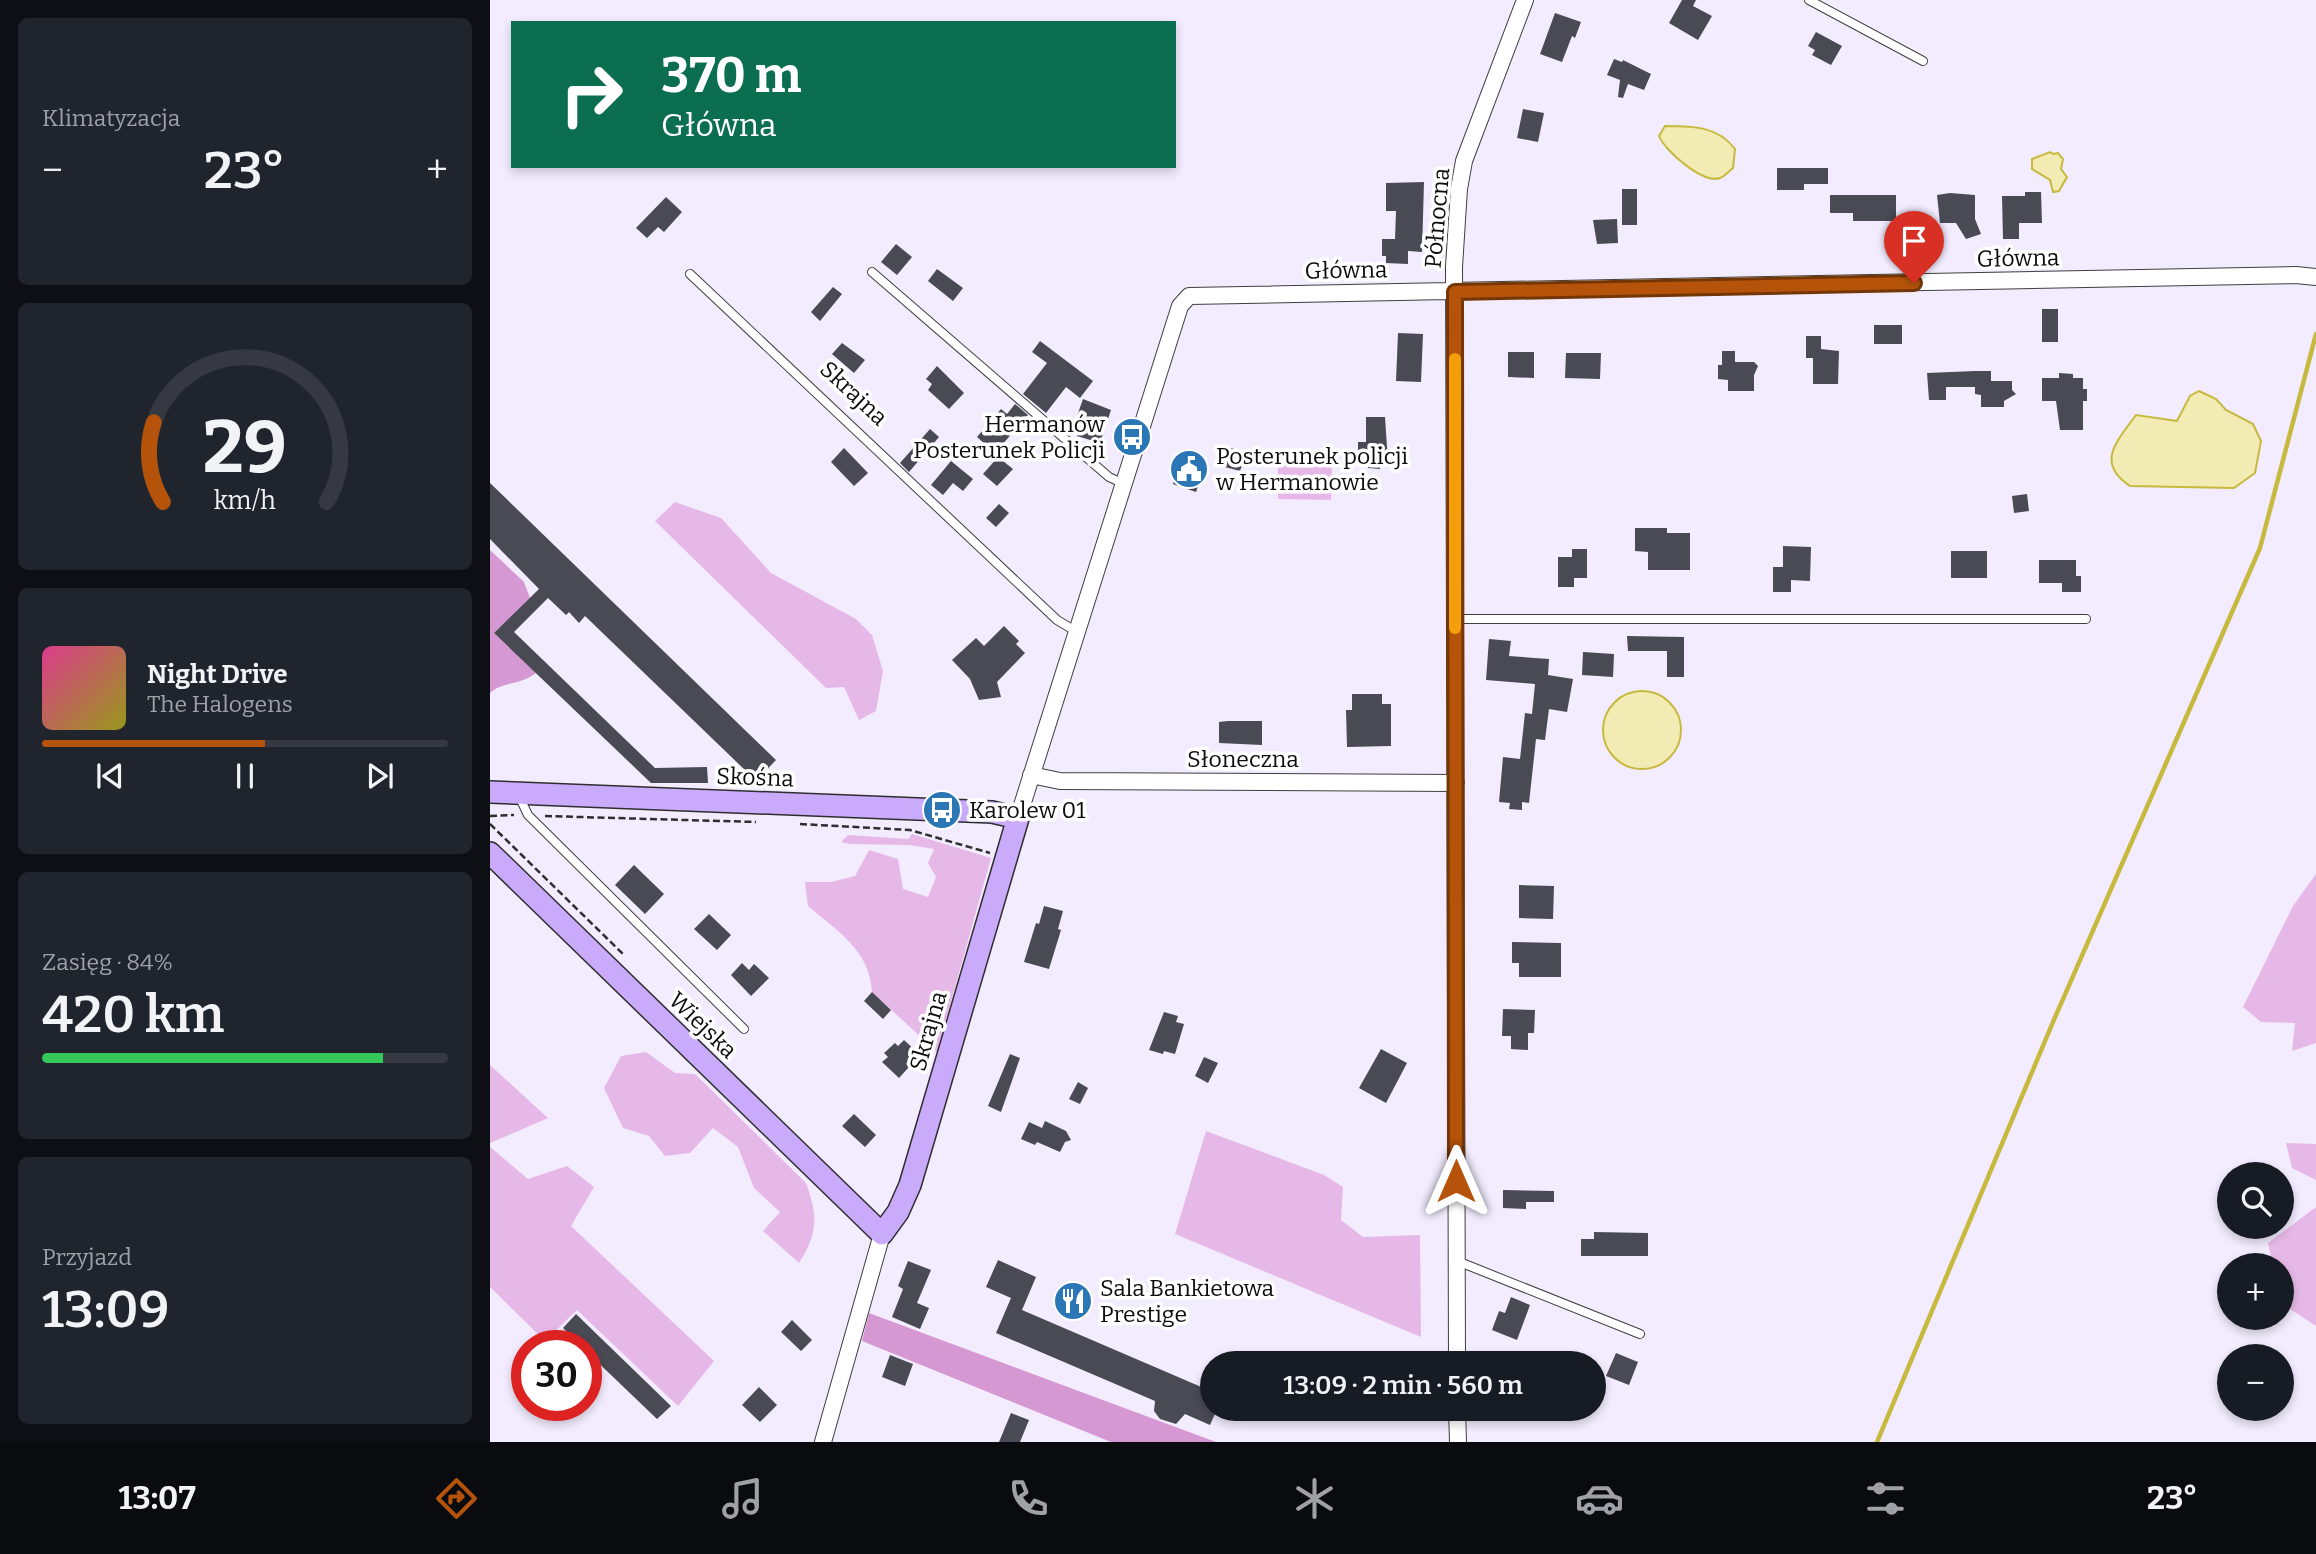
<!DOCTYPE html>
<html lang="pl">
<head>
<meta charset="utf-8">
<style>
	:root { --surface:#171b24; --page:#20242c; --text:#f1f3f6; --muted:#9ea1a6; --line:#363941; --accent:#b45309 }
	body { margin:0; font-family:Bitter,serif; background:var(--page); color:var(--text); height:100vh; display:flex; flex-direction:column; font-size:26px; white-space:nowrap }
	* { box-sizing:border-box; margin:0 }
	p { font-size:23px; color:var(--muted) }
	.icon { flex:none; width:38px; height:38px; fill:none; stroke:currentColor; stroke-width:2; stroke-linecap:round; stroke-linejoin:round }
	.map { position:relative; flex:1; overflow:hidden }
	.side { display:flex; flex-direction:column; gap:18px; padding:18px; background:#0d0f14; width:490px }
	.side>* { flex:none }
	.guide { position:absolute; left:21px; top:21px; width:665px; height:147px; border-radius:0px; box-shadow:0 4px 10px #0003; background:#0b6e4f; color:#fff; overflow:hidden }
	.tools { position:absolute; left:1727px; top:1162px; display:grid; gap:14px }
	.tools a { display:grid; place-items:center; width:77px; height:77px; border-radius:50%; background:var(--surface); box-shadow:0 4px 10px #0003; font-size:35px }
	.speed { position:absolute; left:21px; top:1330px; display:flex; gap:14px; font-size:35px; font-weight:700; text-align:center }
	.speed>* { display:grid; place-content:center; width:91px; height:91px; border-radius:50%; background:var(--surface); box-shadow:0 4px 10px #0003; line-height:1 }
	.speed .limit { border:10px solid #d22; background:#fff; color:#111 }
	.pin { position:absolute; display:grid; place-items:center; width:60px; height:60px; color:#fff; margin:-72px -30px; border-radius:50% 50% 50% 0; rotate:-45deg; box-shadow:0 0 7px #0007 }
	.pin .icon { rotate:45deg }
	.me { position:absolute; width:77px; margin:-38px; rotate:0deg; stroke-linejoin:round; filter:drop-shadow(0 0 5px #0008) }
	.turn { display:flex; align-items:center; gap:24px; height:147px; padding:0 35px; font-size:32px }
	.turn .icon { width:91px; height:91px; stroke-width:2.5 }
	.turn b { display:block; font-size:49px; line-height:60px }
	.big { font-size:52px; font-weight:600; line-height:1.1 }
	.side .card { flex:1; display:flex; flex-direction:column; justify-content:center; gap:10px; min-width:0; padding:0 24px; border-radius:10px; background:var(--page) }
	.side .dial { align-items:center; gap:0 }
	.dial svg { height:182px; overflow:visible; fill:none; stroke:var(--line); stroke-width:7; stroke-linecap:round; text-anchor:middle }
	.dial text { fill:var(--text); stroke:none }
	.song { display:flex; align-items:center; gap:21px }
	.cover { width:84px; height:84px; border-radius:10px; background:linear-gradient(135deg,hsl(330 70% 55%),hsl(60 70% 35%)) }
	.played { height:7px; border-radius:4px; background:linear-gradient(90deg,var(--accent) 55%,var(--line) 55%) }
	.keys { display:flex; justify-content:space-around; direction:ltr }
	.heat { display:flex; justify-content:space-between; align-items:center; font-size:38px; direction:ltr }
	.charge { height:10px; border-radius:5px; background:linear-gradient(90deg,#34c759 84%,var(--line) 0) }
	.trip { position:absolute; left:710px; top:1351px; width:406px; height:70px; border-radius:35px; background:var(--surface); box-shadow:0 4px 10px #0003; font-weight:600; line-height:70px; text-align:center }
	.tab-bar { display:flex; height:112px; justify-content:space-around; align-items:center; background:#090b0e; color:var(--muted) }
	.tab-bar .icon { width:49px; height:49px }
	.tab-bar .selected { color:var(--accent) }
	.tab-bar b { font-size:32px; color:var(--text) }
	main { display:flex; flex:1; min-height:0 }
	.map>svg:first-child { display:block }
	.green { fill:#e6b8e7 }
	.forest { fill:#d698d3 }
	.water { fill:#f3ebb4; stroke:#c6b93e; stroke-width:2 }
	.lines { fill:none; stroke-linecap:round; stroke-linejoin:round }
	.stream { stroke:#c6b93e; stroke-width:4.5 }
	.building { fill:#494a54 }
	.lane-casing { stroke:#3f3f3f; stroke-width:10 }
	.street-casing { stroke:#3f3f3f; stroke-width:18 }
	.secondary-casing { stroke:#2e2e2e; stroke-width:24 }
	.path { stroke:#2e2e2e; stroke-width:2.5; stroke-dasharray:7 3.5; stroke-linecap:butt }
	.lane { stroke:#fff; stroke-width:8 }
	.street { stroke:#fff; stroke-width:16 }
	.secondary { stroke:#caaafb; stroke-width:21 }
	.route-casing { stroke:#753606; stroke-width:18 }
	.route { stroke:#b45309; stroke-width:12 }
	.slow { stroke:#f59e0b; stroke-width:12 }
	.labels { text-anchor:middle; stroke-width:7; stroke-linejoin:round; paint-order:stroke }
	.street-label { font-size:23px; fill:#0c0c0c; stroke:#fff }
	.poi-label { font-size:23px; fill:#0c0c0c; stroke:#fff; text-anchor:start }
</style>
</head>
<body>
<main>
<section class="side">
<div class="card"><p>Klimatyzacja</p>
<div class="heat"><a>−</a><b class="big">23°</b><a>+</a></div>
</div>
<div class="card dial"><svg viewBox="0 0 100 80">
<path d="M14 69A42 42 0 1 1 86 69"/>
<path d="M14 69A42 42 0 0 1 10 34" stroke="#b45309"/>
<text x="50" y="56" font-size="32" font-weight="700">29</text>
<text x="50" y="72" font-size="11">km/h</text>
</svg></div>
<div class="card">
<div class="song"><i class="cover"></i><div><b>Night Drive</b><p>The Halogens</p></div></div>
<div class="played"></div>
<div class="keys"><svg class="icon" aria-label="previous" viewBox="0 0 24 24"><path d="M18 5L8 12l10 7zM5 5v14"/></svg><svg class="icon" aria-label="pause" viewBox="0 0 24 24"><path d="M8 5v14M16 5v14"/></svg><svg class="icon" aria-label="next" viewBox="0 0 24 24"><path d="M6 5l10 7-10 7zM19 5v14"/></svg></div>
</div>
<div class="card"><p>Zasięg · 84%</p><b class="big">420 km</b><div class="charge"></div></div>
<div class="card"><p>Przyjazd</p><b class="big">13:09</b></div>
</section>
<div class="map">
<svg width="1826" height="1442" viewBox="0 0 1826 1442">
	<rect width="100%" height="100%" fill="#f2ecfe"/>
	<path class="green" d="M788,460L842,461L841,500L788,499Z
		M185,502L231,518L281,573L366,619L382,635L393,671L386,711L369,720L354,687L336,688L165,521Z
		M422,834L501,858L447,1052L382,992C380,950 347,931 318,906L315,882H341L365,876L379,850L408,859L413,889L438,897L446,877L438,863L444,849L419,845L360,844L351,842L358,835L418,839Z
		M1826,874V1043L1802,1051L1805,1023L1771,1022L1753,1007L1803,906Z
		M156,1052L185,1073L205,1074L316,1183C328,1215 328,1234 309,1263L273,1231L290,1212L264,1188L248,1147L223,1128L200,1153L175,1156L159,1136L133,1128L114,1088L131,1056Z
		M0,1065L58,1118L0,1143Z
		M716,1131L834,1175L853,1187L851,1220L873,1237L930,1235L931,1337L685,1234Z
		M1796,1143L1826,1144V1180L1802,1168Z
		M0,1147L38,1179L77,1166L104,1187L81,1226L224,1361L188,1406L87,1310L55,1341L0,1287Z
		M1826,1207V1326L1792,1304V1265H1783L1778,1243Z"/>
	<path class="forest" d="M0,550L34,582L40,598L4,633L46,673C31,685 11,682 0,693Z
		M379,1313L726,1442H621L372,1341Z"/>
	<path class="water" d="M1175,126C1202,126 1228,126 1245,149L1243,168C1239,171 1234,177 1230,178C1213,184 1175,151 1169,136Z
		M1560,152L1563,154L1568,153L1573,159L1571,169L1577,177L1569,191L1563,192L1560,180L1542,169V159Z
		M1709,391L1726,399L1736,410L1763,424L1771,441L1765,473L1744,488L1640,486C1605,463 1627,441 1646,415L1687,421L1700,396Z
		M1113 730a39 39 0 1 1 78 0a39 39 0 1 1-78 0Z"/>
	<g class="lines">
		<path class="stream" d="M1387,1442L1563,1022L1770,548L1826,334"/>
	</g>
	<path class="building" d="M1192,0H1206L1203,6L1222,16L1208,40L1179,23Z
		M1065,13L1091,22L1085,38L1082,36L1072,62L1050,54Z
		M1326,32L1352,46L1341,65L1322,55L1325,50L1318,46Z
		M1124,59L1132,62L1133,60L1161,74L1154,90L1138,84L1133,98L1128,97L1130,80L1117,75Z
		M1033,109L1054,113L1048,142L1027,138Z
		M1287,168H1338V184H1314V190H1287Z
		M934,182L932,252L918,251V264L896,263V256H892V239H905L906,211H896V183Z
		M1132,189H1147V225H1132Z
		M1535,192H1551L1552,223H1529V239H1513L1512,196H1535Z
		M1460,193L1485,195V219L1491,234L1476,239L1466,223H1450L1447,195Z
		M1340,195H1406V221H1363V213H1340Z
		M176,197L192,212L174,232L168,227L157,238L146,228Z
		M1127,219L1128,243L1107,244L1103,220Z
		M406,244L422,257L407,275L391,262Z
		M447,269L473,288L463,301L438,281Z
		M343,287L352,294L330,321L321,312Z
		M1552,309H1568V342H1552Z
		M1384,325H1412V344H1384Z
		M908,333L933,334L931,382L906,381Z
		M1316,336H1331V349L1349,351L1348,384H1323V358H1316Z
		M550,341L603,381L590,398L576,387L556,413L533,394L557,363L542,352Z
		M352,343L375,360L364,373L342,354Z
		M1232,351H1245V362H1264L1268,366L1264,375V391H1238V380L1228,379V365H1232Z
		M1018,352H1044V378L1018,377Z
		M1076,353H1111L1110,379L1075,378Z
		M447,366L474,393L459,409L438,390L442,384L436,379Z
		M1485,371H1501V381H1522V390L1526,394L1514,401V407H1491V395L1485,394V387H1456V400H1439L1437,373Z
		M1569,373L1583,374V378H1593V389H1597V401H1593V430H1570L1566,401H1552V378H1569Z
		M593,399L621,410L610,443L587,436L592,421L586,419Z
		M525,404L538,415L505,453L487,437L511,409L517,414Z
		M876,417H895L898,462L891,461L890,469L878,468V461H868V442H876Z
		M440,429L449,437L419,472L410,463Z
		M354,448L378,473L364,486L341,462Z
		M741,448L756,453L750,471L735,467Z
		M693,455L716,462L706,492L683,484Z
		M508,457L523,469L507,486L493,474Z
		M461,461L483,479L473,491L463,483L453,495L441,485Z
		M0,483L286,760L268,779L258,769L256,771L95,616L89,623L79,612L76,615L58,598L24,632L165,768L217,767L218,783H161L4,633L49,589L0,539Z
		M1537,494L1539,511L1524,513L1522,496Z
		M509,504L519,513L506,527L496,518Z
		M1145,528H1177V533H1200V570H1158V552L1145,551Z
		M1293,546L1321,547L1320,581L1301,580V592H1283V567H1293Z
		M1082,549H1097V578H1084V587H1068V557H1082Z
		M1461,551H1497V578H1461Z
		M1549,560H1586V576H1591V592H1572V583H1549Z
		M514,626L529,641L526,644L535,653L507,682L511,697L489,700L480,679L462,660L486,638L494,646Z
		M1137,636L1194,637V677H1177V651H1138Z
		M999,639L1021,641L1019,656L1059,659L1058,675L1083,679L1077,712L1059,709L1055,740L1046,739L1039,803L1032,802V810L1019,809L1020,803L1009,802L1013,757L1030,759L1035,713L1042,714L1045,684L996,680Z
		M1093,652L1124,654L1123,677L1092,675Z
		M862,694H892V704H901V746L857,747L856,710H862Z
		M738,721H772V745L729,743V722Z
		M144,865L174,894L155,914L125,885Z
		M1029,885L1064,886L1063,919L1029,918Z
		M554,906L573,911L568,929L571,930L559,969L534,962L546,923L549,924Z
		M219,914L241,935L227,950L204,929Z
		M1022,942L1071,943V977H1029V963H1022Z
		M252,963L259,970L264,964L279,978L261,996L241,975Z
		M382,992L401,1010L393,1019L374,1001Z
		M1013,1009L1045,1010L1044,1033H1038V1050L1021,1049V1036H1012Z
		M674,1012L688,1016L686,1022L694,1024L685,1054L674,1051L673,1054L659,1050Z
		M414,1040L427,1052L416,1064L419,1067L409,1078L392,1062L398,1057L394,1053L405,1043L408,1046Z
		M891,1049L917,1063L896,1103L869,1088Z
		M520,1054L530,1058L511,1112L498,1106Z
		M714,1057L728,1063L718,1083L705,1076Z
		M588,1082L598,1088L590,1104L579,1099Z
		M364,1114L386,1135L375,1147L352,1126Z
		M555,1121L576,1131L581,1140L575,1142L570,1152L547,1142L545,1145L531,1139L539,1122L552,1128Z
		M1013,1190L1064,1191V1202H1036V1209L1013,1208Z
		M1104,1232L1158,1233V1256H1091V1239H1104Z
		M508,1260L546,1277L532,1310L723,1392V1409H727L720,1425L695,1414L686,1424L670,1419L664,1411L665,1401L506,1333L521,1298L496,1287Z
		M418,1261L441,1270L427,1303L439,1308L430,1329L402,1317L413,1289L408,1286Z
		M1021,1297L1040,1305L1027,1340L1002,1330L1009,1311L1015,1313Z
		M86,1314L181,1406L167,1419L96,1351V1346H91L73,1328Z
		M302,1320L322,1340L311,1351L291,1332Z
		M1126,1353L1148,1362L1139,1385L1116,1376Z
		M400,1355L423,1364L415,1386L392,1377Z
		M269,1387L287,1405L270,1422L252,1405Z
		M521,1413L539,1420L530,1442H509Z"/>
	<g class="lines">
		<defs>
			<path id="lane" d="M1319,0L1433,61
				M382,272L619,477L634,484
				M200,274L567,620L587,632
				M965,619H1596
				M29,796L38,815L254,1029
				M967,1261L1150,1334"/>
			<path id="street" d="M541,775L570,781L966,783
				M528,818L690,306L699,296L1806,275L1826,277
				M967,1363L964,267L969,189L974,161L1035,0
				M967,1409L968,1442
				M333,1442L392,1234"/>
			<path id="secondary" d="M0,792L502,812L528,818L420,1185L408,1212L392,1234L0,853"/>
		</defs>
		<use href="#lane" class="lane-casing"/>
		<use href="#street" class="street-casing"/>
		<use href="#secondary" class="secondary-casing"/>
		<path class="path" d="M0,816L24,815
			M55,816L266,822
			M0,824L133,954
			M310,824L420,830L500,853"/>
		<use href="#lane" class="lane"/>
		<use href="#street" class="street"/>
		<use href="#secondary" class="secondary"/>
	</g>
	<g class="lines">
		<defs>
			<path id="route" d="M966,1181L965,292L1424,283"/>
		</defs>
		<use href="#route" class="route-casing"/>
		<use href="#route" class="route"/>
		<path class="slow" d="M965,359V628"/>
	</g>
	<defs>
		<symbol id="bus-disc" viewBox="-11 -11 22 22"><circle r="9.5" fill="#2b77b5" stroke="#fff"/><path d="M-5-6H5V4H4V6H2V4H-2V6H-4V4H-5ZM-3.5-4V0h7V-4ZM-3.5 1.2v1.5H-2V1.2ZM2 1.2v1.5H3.5V1.2Z" fill="#fff"/></symbol>
		<symbol id="civic-disc" viewBox="-11 -11 22 22"><circle r="9.5" fill="#2b77b5" stroke="#fff"/><path d="M-.6-6.5H3V-4.5H.6V-3L4-1V1h2V6H-6V1h2V-1L-.6-3ZM-1.2 2.5V6h2.4V2.5Z" fill="#fff"/></symbol>
		<symbol id="restaurant-disc" viewBox="-11 -11 22 22"><circle r="9.5" fill="#2b77b5" stroke="#fff"/><path d="M-5-6h1v4h1v-4h1v4h1v-4h1v5L-1.5 .5V6h-2V.5L-5-1ZM5-6V6H3V1.5H1.5Q1.5-4 5-6Z" fill="#fff"/></symbol>
	</defs>
	<g fill-rule="evenodd">
		<use href="#bus-disc" x="620" y="415" width="44" height="44"/>
		<use href="#civic-disc" x="677" y="447" width="44" height="44"/>
		<use href="#bus-disc" x="430" y="788" width="44" height="44"/>
		<use href="#restaurant-disc" x="561" y="1279" width="44" height="44"/>
	</g>
	<g class="labels">
		<g class="street-label">
			<text transform="translate(947 218) rotate(-85)" y="8">Północna</text>
			<text transform="translate(1528 258) rotate(-1)" y="8">Główna</text>
			<text transform="translate(856 270) rotate(-1)" y="8">Główna</text>
			<text transform="translate(364 393) rotate(43)" y="8">Skrajna</text>
			<text x="753" y="767">Słoneczna</text>
			<text transform="translate(265 777) rotate(2)" y="8">Skośna</text>
			<text transform="translate(213 1025) rotate(44)" y="8">Wiejska</text>
			<text transform="translate(438 1031) rotate(-74)" y="8">Skrajna</text>
		</g>
		<g class="poi-label">
			<text x="615" y="432" text-anchor="end">Hermanów<tspan x="615" dy="26">Posterunek Policji</tspan></text>
			<text x="726" y="464">Posterunek policji<tspan x="726" dy="26">w Hermanowie</tspan></text>
			<text x="479" y="818">Karolew 01</text>
			<text x="610" y="1296">Sala Bankietowa<tspan x="610" dy="26">Prestige</tspan></text>
		</g>
	</g>
</svg>
<div class="tools">
<a><svg class="icon" aria-label="search" viewBox="0 0 24 24"><circle cx="10" cy="10" r="6"/><path d="M15 15l6 6"/></svg></a>
<a>+</a>
<a>−</a>
</div>
<div class="speed"><div class="limit">30</div></div>
<div class="pin" style="left:1424px;top:283px;background:#d93025"><svg class="icon" aria-label="arrive" viewBox="0 0 24 24"><path d="M6 21V4h12l-3 4 3 4H6"/></svg></div>
<svg class="me" style="left:966px;top:1181px" viewBox="-20 -20 40 40"><path d="M0-17L14 15 0 8-14 15z" fill="#b45309" stroke="#fff" stroke-width="4"/></svg>
<div class="trip">13:09 · 2 min · 560 m</div>
<div class="guide">
<div class="turn"><svg class="icon" aria-label="right" viewBox="0 0 24 24"><path d="M7 20v-9h11M14 6l5 5-5 5"/></svg><div><b>370 m</b>Główna</div></div>
</div>
</div>
</main>
<nav class="tab-bar">
<b>13:07</b>
<svg class="icon selected" aria-label="directions" viewBox="0 0 24 24"><path d="M12 3l9 9-9 9-9-9zM9 14v-3h6M13 9l2 2-2 2"/></svg>
<svg class="icon" aria-label="music" viewBox="0 0 24 24"><path d="M9 18V5l10-2v13"/><circle cx="6" cy="18" r="3"/><circle cx="16" cy="16" r="3"/></svg>
<svg class="icon" aria-label="phone" viewBox="0 0 24 24"><path d="M5 4h4l2 5-3 2q2 4 5 5l2-3 5 2v4C11 20 4 13 5 4z"/></svg>
<svg class="icon" aria-label="climate" viewBox="0 0 24 24"><path d="M12 3v18M4 7l16 10M4 17L20 7"/></svg>
<svg class="icon" aria-label="car" viewBox="0 0 24 24"><path d="M5 17H2v-5l4-1 3-4h7l3 4 3 1v5h-3M9 17h6M6 11h13"/><circle cx="7" cy="17" r="2"/><circle cx="17" cy="17" r="2"/></svg>
<svg class="icon" aria-label="filters" viewBox="0 0 24 24"><path d="M4 7h16M4 17h16"/><circle cx="9" cy="7" r="2"/><circle cx="15" cy="17" r="2"/></svg>
<b>23°</b>
</nav>
</body>
</html>
